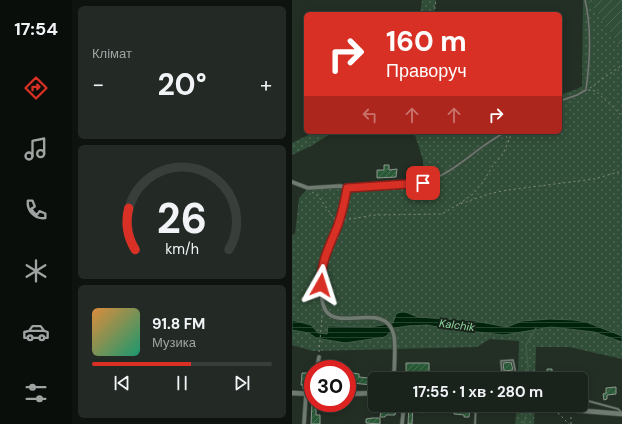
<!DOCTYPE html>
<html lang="uk">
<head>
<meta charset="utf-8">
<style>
	:root { --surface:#1a221c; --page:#232a25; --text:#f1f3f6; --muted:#9fa4a3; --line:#383f3b; --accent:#d93025 }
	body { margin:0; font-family:"DM Sans",sans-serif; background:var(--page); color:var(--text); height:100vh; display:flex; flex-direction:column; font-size:15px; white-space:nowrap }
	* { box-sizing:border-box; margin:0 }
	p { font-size:13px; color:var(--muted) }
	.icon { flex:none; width:22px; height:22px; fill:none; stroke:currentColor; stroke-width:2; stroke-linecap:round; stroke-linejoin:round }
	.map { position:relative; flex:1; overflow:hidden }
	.side { display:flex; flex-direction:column; gap:6px; padding:6px; background:#0e130f; width:220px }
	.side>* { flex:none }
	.hud { position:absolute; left:12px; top:12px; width:258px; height:122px; border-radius:6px; box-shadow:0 2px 10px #0003,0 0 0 1px var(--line); background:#d93025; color:#fff; overflow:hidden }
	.speed { position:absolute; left:12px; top:360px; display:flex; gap:8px; font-size:20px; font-weight:700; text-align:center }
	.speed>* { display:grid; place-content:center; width:52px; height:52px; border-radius:50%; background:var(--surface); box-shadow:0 2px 10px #0003,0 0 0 1px var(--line); line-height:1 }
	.speed .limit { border:6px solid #d22; background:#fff; color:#111 }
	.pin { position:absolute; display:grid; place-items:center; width:34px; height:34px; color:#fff; margin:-17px; border-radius:8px; box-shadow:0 2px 6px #0006 }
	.me { position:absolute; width:44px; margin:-22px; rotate:6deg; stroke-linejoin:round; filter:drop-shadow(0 0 3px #0008) }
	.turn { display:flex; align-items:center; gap:14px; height:84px; padding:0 16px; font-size:18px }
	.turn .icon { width:52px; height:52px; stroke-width:2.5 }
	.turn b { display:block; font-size:28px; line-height:34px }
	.lanes { display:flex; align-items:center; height:38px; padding:0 16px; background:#0003; justify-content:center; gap:20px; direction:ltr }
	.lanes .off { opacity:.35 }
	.big { font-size:30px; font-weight:700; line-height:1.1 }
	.side .card { flex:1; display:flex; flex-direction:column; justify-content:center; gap:6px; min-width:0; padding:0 14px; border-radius:6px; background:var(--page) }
	.side .dial { align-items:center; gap:0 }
	.dial svg { height:104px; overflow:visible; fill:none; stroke:var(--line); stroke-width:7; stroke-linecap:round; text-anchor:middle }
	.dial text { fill:var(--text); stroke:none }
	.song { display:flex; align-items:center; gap:12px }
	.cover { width:48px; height:48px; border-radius:6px; background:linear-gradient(135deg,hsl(30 70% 55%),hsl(160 70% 35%)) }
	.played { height:4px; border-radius:2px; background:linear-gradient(90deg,var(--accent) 55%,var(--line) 55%) }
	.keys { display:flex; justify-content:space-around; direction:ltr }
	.heat { display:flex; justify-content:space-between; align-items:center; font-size:22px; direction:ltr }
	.trip { position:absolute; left:76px; top:372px; width:220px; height:40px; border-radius:6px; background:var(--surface); box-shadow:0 2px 10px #0003,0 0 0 1px var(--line); font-weight:700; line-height:40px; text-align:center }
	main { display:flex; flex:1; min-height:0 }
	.tab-bar { display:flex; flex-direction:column; width:72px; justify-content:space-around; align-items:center; background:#0a0e0b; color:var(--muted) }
	.tab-bar .icon { width:28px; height:28px }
	.tab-bar .current { color:var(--accent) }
	.tab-bar b { font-size:18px; color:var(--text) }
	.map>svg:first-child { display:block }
	.grass { fill:url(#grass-dots) }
	.garden { fill:url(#garden-furrows) }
	.water { fill:url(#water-rules); stroke:#415c49 }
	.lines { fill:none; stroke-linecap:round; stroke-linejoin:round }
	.stream { stroke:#415c49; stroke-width:1.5 }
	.building { fill:url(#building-hatch); stroke:#8d998f }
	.lane-casing { stroke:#414b43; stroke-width:3 }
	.street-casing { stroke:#414b43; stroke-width:5 }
	.secondary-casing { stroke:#414b43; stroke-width:6 }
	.path { stroke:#7f8881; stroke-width:1; stroke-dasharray:2 3; stroke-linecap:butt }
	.lane { stroke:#6f7b71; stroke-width:1.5 }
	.street { stroke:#6f7b71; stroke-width:3.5 }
	.secondary { stroke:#6f7b71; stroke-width:4.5 }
	.route-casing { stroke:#8d1f18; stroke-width:10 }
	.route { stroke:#d93025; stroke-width:7 }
	.labels { text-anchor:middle; stroke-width:4; stroke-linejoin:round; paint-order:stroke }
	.water-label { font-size:11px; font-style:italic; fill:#8ed89f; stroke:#1a241c }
</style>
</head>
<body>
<main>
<nav class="tab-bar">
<b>17:54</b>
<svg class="icon current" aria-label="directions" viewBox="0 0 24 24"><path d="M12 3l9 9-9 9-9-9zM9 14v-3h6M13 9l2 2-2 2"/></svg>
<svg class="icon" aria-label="music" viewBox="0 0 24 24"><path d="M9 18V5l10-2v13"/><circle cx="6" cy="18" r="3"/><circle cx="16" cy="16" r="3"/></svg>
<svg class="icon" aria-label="phone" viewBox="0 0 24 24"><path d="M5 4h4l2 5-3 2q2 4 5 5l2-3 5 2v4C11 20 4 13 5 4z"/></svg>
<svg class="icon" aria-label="climate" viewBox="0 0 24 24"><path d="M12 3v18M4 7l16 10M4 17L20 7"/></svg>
<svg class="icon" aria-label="car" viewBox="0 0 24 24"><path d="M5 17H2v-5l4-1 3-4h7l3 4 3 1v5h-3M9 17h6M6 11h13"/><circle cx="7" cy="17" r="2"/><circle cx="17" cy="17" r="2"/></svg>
<svg class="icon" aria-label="filters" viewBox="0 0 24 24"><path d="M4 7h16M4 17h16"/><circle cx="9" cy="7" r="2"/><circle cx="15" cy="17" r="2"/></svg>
</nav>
<section class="side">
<div class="card"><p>Клімат</p>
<div class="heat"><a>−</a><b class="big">20°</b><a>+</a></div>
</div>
<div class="card dial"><svg viewBox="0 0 100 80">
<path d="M14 69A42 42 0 1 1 86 69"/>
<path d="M14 69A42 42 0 0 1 9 37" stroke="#d93025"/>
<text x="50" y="56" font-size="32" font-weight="700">26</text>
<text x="50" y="72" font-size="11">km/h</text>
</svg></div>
<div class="card">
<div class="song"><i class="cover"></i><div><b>91.8 FM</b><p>Музика</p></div></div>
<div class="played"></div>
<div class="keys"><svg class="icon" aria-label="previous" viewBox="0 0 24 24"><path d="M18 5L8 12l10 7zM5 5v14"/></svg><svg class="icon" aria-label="pause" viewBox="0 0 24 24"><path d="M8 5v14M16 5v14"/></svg><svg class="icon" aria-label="next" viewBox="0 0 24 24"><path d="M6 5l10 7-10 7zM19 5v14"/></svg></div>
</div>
</section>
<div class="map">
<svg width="330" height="424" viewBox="0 0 330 424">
	<defs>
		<pattern id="grass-dots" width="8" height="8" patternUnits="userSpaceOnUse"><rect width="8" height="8" fill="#314e38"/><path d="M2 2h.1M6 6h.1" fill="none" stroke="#4e6754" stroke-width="1.8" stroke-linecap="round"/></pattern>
		<pattern id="garden-furrows" width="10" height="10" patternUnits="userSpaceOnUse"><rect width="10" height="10" fill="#314e38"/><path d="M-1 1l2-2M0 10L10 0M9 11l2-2" fill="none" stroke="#4e6754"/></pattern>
		<pattern id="water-rules" width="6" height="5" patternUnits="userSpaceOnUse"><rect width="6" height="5" fill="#00230b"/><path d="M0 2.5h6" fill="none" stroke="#25432e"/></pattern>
		<pattern id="building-hatch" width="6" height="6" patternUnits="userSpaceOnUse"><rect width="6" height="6" fill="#295936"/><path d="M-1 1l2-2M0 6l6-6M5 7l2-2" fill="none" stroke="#477152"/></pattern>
	</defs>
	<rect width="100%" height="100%" fill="#232e25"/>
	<path class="grass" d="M130,0H144L142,14H128Z
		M291,0H297L330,50V359L277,347H244L243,379H226L227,341L198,339L185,347L21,351L0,345V235L3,234L7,198L16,188L48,186L55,188L131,183V160L122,132H268V95L285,89L290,86Z
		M22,132H41L21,145L0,155V143Z
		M225,405H243L242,424H223Z"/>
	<path class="garden" d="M297,0H330V50Z"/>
	<path class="water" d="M111,311L126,317L183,321L215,327L230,321L258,319L282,320L294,322L330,336V342L302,332L259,327L212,335L157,329L135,325L115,326L103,328L93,337L53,343L24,338L17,333L0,330V320L19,325L26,333L35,334L36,326L79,327L101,323L104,314Z"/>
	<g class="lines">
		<path class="stream" d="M237,379L234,345L244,328
			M232,424L235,408"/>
	</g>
	<path class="building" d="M92,165H97V170L105,169L104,177L85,178V170H92Z
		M219,362L221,370L212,371L211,363Z
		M114,363H137V372H114Z
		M255,369H260V379H248V373H255Z
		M10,373H17L15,389H11V385H9Z
		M61,373L67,374V377L77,378V376H83L81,385L59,383Z
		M324,387V394L315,395V399L312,400L311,394L314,393V388Z
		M20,403H24V415H28V424H19Z
		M90,405H99L98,411H104L103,415H94L93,417H88Z
		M117,405H121L120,424H116Z
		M135,405H167V407H178L177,417H172V415L162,414V412L135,409Z
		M80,418H88V424L74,423V419Z"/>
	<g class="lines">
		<defs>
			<path id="lane" d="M268,101L285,95L294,90C298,61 300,29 293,0
				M131,183C154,176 171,161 190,147C197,142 205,137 213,132
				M223,372L210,374L209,361L221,360L225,379
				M289,399L326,409L330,413
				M131,412V405
				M183,424L184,405"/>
			<path id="street" d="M0,182L16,188L48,186L55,188L131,183
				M55,188C53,201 50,215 45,226C38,243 29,261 29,279C28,288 29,303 34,311C48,331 95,300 102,336C104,348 102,367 102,379
				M25,369L27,357
				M12,424L14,394
				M110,424L112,405"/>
			<path id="secondary" d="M0,393L21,394
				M55,394L83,393
				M221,405L330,414"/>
		</defs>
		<use href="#lane" class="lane-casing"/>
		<use href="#street" class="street-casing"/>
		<use href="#secondary" class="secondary-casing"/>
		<path class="path" d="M142,14L144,0
			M298,88L330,65
			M296,90L304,91L330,116
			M214,136L217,142
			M20,192L26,196L43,220
			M167,204L181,194L189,185L200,167L211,154L220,132
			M52,220L83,215L150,214L165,205L200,193L216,190L302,179L330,171
			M27,352L30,316L31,314
			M266,413L277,424
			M279,424V415"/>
		<use href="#lane" class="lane"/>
		<use href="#street" class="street"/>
		<use href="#secondary" class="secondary"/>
	</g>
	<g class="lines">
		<defs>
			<path id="route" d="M29,285C28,263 38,245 46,225C50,213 53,200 55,188L131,183"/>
		</defs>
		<use href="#route" class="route-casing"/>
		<use href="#route" class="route"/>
	</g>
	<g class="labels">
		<g class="water-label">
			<text transform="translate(165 325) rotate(7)" y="4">Kalchik</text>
		</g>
	</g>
</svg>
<div class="speed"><div class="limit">30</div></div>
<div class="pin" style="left:131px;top:183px;background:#d93025"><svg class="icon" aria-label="arrive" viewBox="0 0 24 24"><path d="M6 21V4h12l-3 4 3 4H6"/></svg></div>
<svg class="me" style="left:29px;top:285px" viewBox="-20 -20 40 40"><path d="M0-17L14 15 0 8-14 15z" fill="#d93025" stroke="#fff" stroke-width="4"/></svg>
<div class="trip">17:55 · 1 хв · 280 m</div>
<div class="hud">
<div class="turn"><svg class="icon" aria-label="right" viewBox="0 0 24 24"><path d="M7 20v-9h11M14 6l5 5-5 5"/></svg><div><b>160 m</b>Праворуч</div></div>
<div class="lanes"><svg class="icon off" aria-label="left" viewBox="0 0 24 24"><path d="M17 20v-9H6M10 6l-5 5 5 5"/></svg><svg class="icon off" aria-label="ahead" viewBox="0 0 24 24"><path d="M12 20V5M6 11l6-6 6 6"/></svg><svg class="icon off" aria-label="ahead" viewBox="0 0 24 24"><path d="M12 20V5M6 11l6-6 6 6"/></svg><svg class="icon" aria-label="right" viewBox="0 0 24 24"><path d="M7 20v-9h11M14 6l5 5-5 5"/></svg></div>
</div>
</div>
</main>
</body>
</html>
